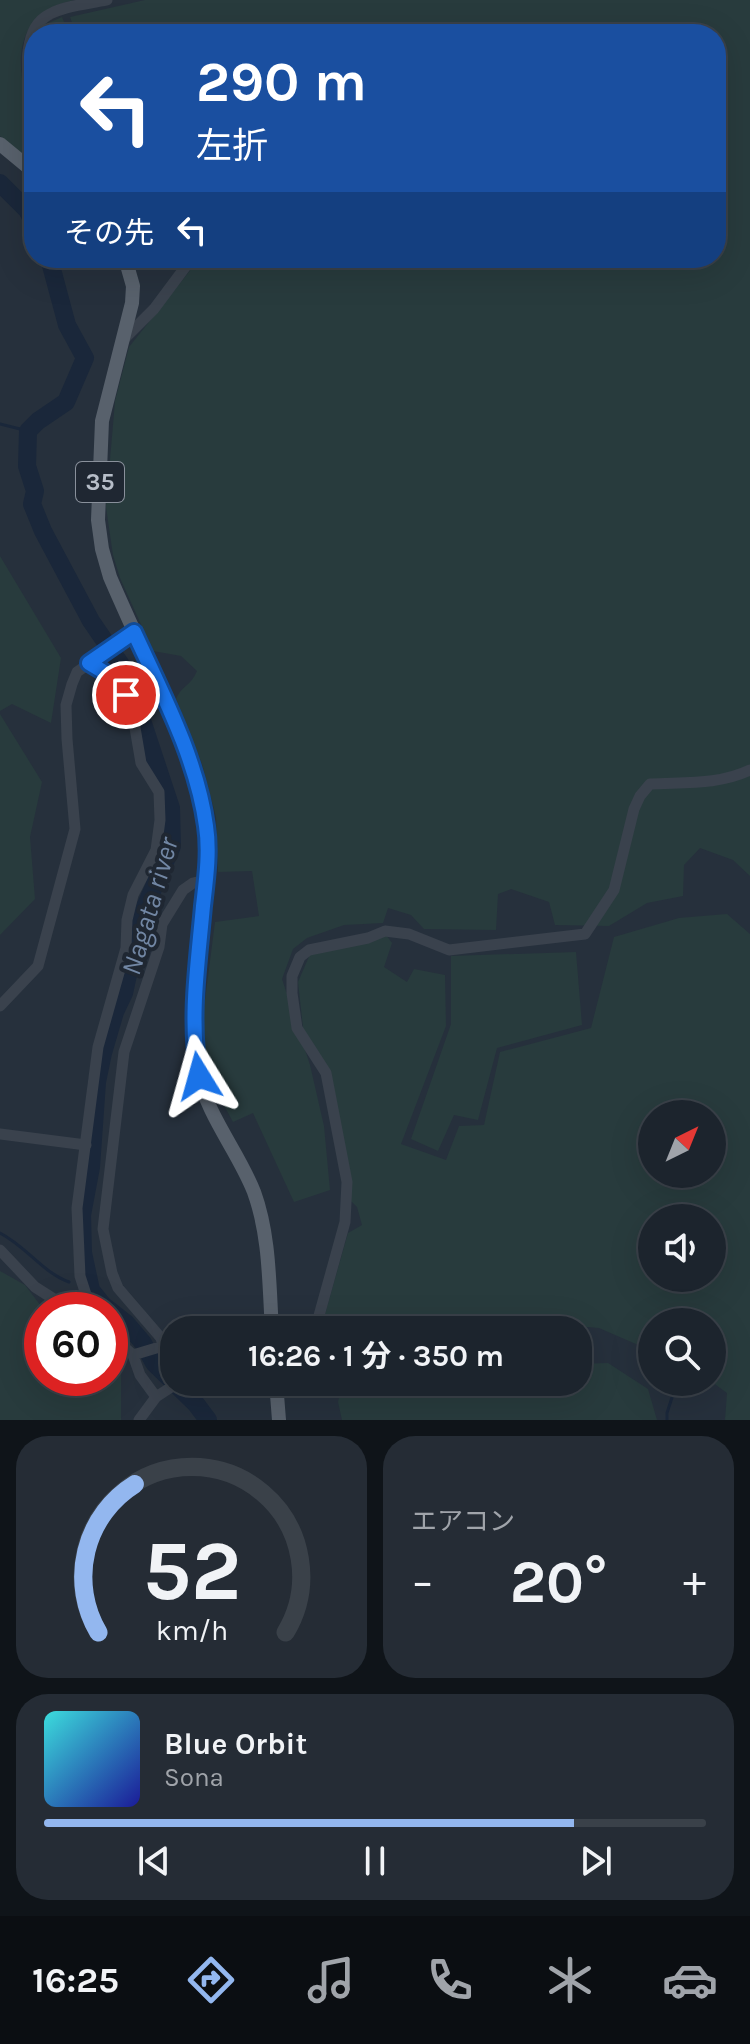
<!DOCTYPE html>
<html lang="ja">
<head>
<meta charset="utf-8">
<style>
	:root { --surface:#1c242d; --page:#252c35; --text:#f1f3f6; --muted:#a0a4aa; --line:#3a4149; --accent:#93b7ef }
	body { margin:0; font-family:Karla,"Noto Sans JP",sans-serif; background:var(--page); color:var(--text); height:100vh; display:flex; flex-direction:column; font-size:30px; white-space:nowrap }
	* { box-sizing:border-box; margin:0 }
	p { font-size:26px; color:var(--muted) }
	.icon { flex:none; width:44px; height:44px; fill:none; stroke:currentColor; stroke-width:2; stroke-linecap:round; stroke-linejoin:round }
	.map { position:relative; height:1420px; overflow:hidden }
	.drawer { display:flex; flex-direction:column; gap:16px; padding:16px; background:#0f1419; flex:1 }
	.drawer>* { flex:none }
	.banner { position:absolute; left:24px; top:24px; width:702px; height:244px; border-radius:32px; box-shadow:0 8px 32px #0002,0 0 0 2px var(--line); background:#1a4fa0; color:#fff; overflow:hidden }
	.needle { width:52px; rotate:43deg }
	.buttons { position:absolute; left:638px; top:1100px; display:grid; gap:16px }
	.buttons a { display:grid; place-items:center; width:88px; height:88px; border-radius:50%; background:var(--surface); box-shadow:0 8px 32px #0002,0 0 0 2px var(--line); font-size:40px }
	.speed { position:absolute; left:24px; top:1292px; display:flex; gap:16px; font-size:40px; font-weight:700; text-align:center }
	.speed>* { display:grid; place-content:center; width:104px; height:104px; border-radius:50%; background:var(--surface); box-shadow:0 8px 32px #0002,0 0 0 2px var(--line); line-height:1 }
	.speed .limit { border:12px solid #d22; background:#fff; color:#111 }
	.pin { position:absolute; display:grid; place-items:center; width:68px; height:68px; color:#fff; margin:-34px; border:4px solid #fff; border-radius:50%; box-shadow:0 2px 8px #0007 }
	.me { position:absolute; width:88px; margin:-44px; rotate:352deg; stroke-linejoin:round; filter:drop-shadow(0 0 6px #0008) }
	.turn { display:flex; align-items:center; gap:28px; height:168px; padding:0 40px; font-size:36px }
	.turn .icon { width:104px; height:104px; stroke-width:2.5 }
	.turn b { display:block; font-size:56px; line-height:68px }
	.then { display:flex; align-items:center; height:76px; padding:0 40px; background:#0003; gap:16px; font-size:30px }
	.big { font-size:60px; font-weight:700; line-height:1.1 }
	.drawer .widget { flex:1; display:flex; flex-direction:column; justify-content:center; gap:12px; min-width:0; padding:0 28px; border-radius:32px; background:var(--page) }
	.drawer .dial { align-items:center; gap:0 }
	.dial svg { height:208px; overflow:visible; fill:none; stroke:var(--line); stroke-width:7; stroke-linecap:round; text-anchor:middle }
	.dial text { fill:var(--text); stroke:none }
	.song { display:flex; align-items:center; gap:24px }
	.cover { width:96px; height:96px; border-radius:12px; background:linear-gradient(135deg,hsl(180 70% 55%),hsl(240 70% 35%)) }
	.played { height:8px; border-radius:4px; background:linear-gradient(90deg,var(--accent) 80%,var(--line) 80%) }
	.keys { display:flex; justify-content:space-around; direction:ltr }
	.heat { display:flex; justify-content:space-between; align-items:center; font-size:44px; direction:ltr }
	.drawer .tiles { flex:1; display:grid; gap:16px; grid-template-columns:1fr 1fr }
	.widget:last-child { grid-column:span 2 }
	.trip { position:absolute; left:160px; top:1316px; width:432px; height:80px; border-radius:32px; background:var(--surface); box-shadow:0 8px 32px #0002,0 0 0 2px var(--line); font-weight:700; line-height:80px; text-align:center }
	.tab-bar { display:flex; height:128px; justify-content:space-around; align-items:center; background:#0b0e12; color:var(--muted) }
	.tab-bar .icon { width:56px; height:56px }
	.tab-bar .on { color:var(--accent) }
	.tab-bar b { font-size:36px; color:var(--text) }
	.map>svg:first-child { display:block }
	.green { fill:#283b3d; fill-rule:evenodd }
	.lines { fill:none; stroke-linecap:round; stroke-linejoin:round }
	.stream { stroke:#1a273a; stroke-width:3 }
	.river { stroke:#1a273a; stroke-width:18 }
	.minor { stroke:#3a424d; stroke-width:11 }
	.major { stroke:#58616c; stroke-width:14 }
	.route-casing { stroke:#114b97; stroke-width:20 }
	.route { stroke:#1a73e8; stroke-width:14 }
	.labels { text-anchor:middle; stroke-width:8; stroke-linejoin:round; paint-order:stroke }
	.shield { fill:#1f2732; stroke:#89909b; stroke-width:2 }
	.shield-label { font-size:24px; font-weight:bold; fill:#b6bdc8 }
	.water-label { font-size:28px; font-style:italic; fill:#7287a4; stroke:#1f2732 }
</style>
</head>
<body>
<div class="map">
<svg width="750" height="1420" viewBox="0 0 750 1420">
	<rect width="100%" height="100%" fill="#26303c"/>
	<path class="green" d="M0,0H74C33,9 16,36 22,78C23,90 32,101 34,113C37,128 34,148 34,163L0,136Z
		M145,0H750V876L733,860L700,848L684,865L683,896L647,903L609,926L555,925L549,902L511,889L498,894L496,930L424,929L411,915L388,908L383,923L344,925L307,938L293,949L282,979L310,1065L324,1126L330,1190L294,1202L253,1113L233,1122L209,1078L200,1039L215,922L259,916L252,871L218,872L216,817L202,764L176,699C182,685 190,687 197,671L181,656L153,651L120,578L113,555L106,507L115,401L129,347L200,258H716V34H76L70,17Z
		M62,17L69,34H40L46,24Z
		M0,556L61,658L51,723L12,704L0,711Z
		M0,714L42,782L30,837L35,899L0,935Z
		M727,914L750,934V1420H725L727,1393L712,1382V1322H652V1351L599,1328L552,1324L550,1330H328L323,1321L348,1233L362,1225L357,1207L351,1201L329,1072L304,1036L298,982L311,952L386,935L392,943L384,967L407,982L414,969L445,975L446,1026L401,1144L446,1160L459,1126L484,1125L500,1052L591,1028L614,937L679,918ZM652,1114H712V1174H652ZM652,1218H712V1278H652Z
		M576,952L582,1025L497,1048L478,1120L454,1115L438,1151L411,1139L451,1024V956Z
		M0,1271L25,1285L44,1310H42V1378H110V1368L121,1374V1420H0Z
		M608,1363L648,1389L657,1420H342L338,1402L342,1382H578V1364Z"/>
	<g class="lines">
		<path class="stream" d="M0,424L28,431
			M0,1233C26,1246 42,1272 69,1282
			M667,1420V1413L677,1382"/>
		<path class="river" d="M0,183L27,210L34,223
			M49,258L67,325L85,358L66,402L38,421L28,431L27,466L35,491L32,504L43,531L91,621L126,672L171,808L172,846L141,916L124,993L115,1012L103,1053L97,1082L91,1167L82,1215L83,1253L91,1290L103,1305L126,1323L143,1343L154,1363L196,1404L208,1420"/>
		<path class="minor" d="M34,95C26,70 22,28 50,14C67,5 89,4 107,0
			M123,340L154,309L192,258
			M89,663L104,672L126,695L133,716L141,763L159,792L160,820L156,850L133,895L127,920L126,948L98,1047L77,1208L80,1276L91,1310
			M0,1006L38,966L75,829L67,739L66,705L72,684L77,672L134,632
			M0,1134L86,1145
			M0,1250L35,1287L71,1310
			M315,1330L345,1222L347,1182L326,1073L297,1028L292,993V976L300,957L309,950L368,938L385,931L409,934L449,950L585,934L614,890L634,809L640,796L650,784C684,782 719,785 750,770
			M110,1335L133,1355L140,1375L156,1397
			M133,1355L163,1346L161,1338L118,1288L112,1273L103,1229L124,1052L159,947L162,924L183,890L193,883L206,880
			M139,1420L156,1397L179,1382"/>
		<path class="major" d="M0,144L34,172
			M125,258L133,286L132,303L102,421L98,520L102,549L110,577C137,640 168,701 190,766C197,786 206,810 206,831C210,911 182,993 198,1072C207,1116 238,1151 254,1192C270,1236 269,1285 272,1330
			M276,1382L279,1420"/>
	</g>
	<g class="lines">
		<defs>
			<path id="route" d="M126,695L104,672L89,663L134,632C162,693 197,759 206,826C210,852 206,880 203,906C198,963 189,1018 199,1076"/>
		</defs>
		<use href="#route" class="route-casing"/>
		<use href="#route" class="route"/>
	</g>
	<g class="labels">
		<rect class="shield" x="76" y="462" width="48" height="40" rx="6"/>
		<g class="shield-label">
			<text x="100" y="490">35</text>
		</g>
		<g class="water-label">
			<text transform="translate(149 906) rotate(-74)" y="10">Nagata river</text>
		</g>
	</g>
</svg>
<div class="buttons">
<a><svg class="needle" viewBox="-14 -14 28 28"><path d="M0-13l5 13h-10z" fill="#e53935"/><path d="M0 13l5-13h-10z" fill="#a0a4aa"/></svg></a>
<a><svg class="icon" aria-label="sound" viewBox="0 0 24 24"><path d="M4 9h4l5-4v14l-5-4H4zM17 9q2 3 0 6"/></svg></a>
<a><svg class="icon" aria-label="search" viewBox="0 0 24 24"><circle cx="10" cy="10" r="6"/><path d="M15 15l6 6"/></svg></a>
</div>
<div class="speed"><div class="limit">60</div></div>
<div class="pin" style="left:126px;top:695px;background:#d93025"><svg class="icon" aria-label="arrive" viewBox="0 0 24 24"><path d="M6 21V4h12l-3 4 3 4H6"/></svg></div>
<svg class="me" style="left:199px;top:1076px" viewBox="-20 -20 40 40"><path d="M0-17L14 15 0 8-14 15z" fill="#1a73e8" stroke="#fff" stroke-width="4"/></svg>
<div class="trip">16:26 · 1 分 · 350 m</div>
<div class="banner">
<div class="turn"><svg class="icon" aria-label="left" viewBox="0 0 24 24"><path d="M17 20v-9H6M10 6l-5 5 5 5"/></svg><div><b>290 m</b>左折</div></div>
<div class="then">その先<svg class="icon" aria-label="left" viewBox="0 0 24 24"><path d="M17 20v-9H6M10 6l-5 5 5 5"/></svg></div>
</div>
</div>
<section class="drawer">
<div class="tiles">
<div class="widget dial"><svg viewBox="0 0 100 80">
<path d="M14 69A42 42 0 1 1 86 69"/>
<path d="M14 69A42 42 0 0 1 28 12" stroke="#93b7ef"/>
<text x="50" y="56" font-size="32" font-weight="700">52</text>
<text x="50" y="72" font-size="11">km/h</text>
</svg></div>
<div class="widget"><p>エアコン</p>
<div class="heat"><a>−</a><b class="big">20°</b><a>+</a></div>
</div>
<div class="widget">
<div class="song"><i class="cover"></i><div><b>Blue Orbit</b><p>Sona</p></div></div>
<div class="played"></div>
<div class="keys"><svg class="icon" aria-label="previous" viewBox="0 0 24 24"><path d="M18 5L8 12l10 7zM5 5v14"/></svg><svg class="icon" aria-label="pause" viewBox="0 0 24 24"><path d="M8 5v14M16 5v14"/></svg><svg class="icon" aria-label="next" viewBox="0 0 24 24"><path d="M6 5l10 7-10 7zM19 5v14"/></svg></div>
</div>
</div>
</section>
<nav class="tab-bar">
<b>16:25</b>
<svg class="icon on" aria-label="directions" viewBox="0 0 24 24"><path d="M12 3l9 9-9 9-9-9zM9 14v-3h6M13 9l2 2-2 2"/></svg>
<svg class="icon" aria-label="music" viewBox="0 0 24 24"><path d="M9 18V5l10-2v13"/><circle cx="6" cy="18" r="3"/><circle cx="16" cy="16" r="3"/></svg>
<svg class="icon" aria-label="phone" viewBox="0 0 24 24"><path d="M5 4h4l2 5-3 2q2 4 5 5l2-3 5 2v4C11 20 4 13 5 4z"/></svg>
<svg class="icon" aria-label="climate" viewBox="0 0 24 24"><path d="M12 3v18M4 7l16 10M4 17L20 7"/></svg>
<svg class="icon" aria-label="car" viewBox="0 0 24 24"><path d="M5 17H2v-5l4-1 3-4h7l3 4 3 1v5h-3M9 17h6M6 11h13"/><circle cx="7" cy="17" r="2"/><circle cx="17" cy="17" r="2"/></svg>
</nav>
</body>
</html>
